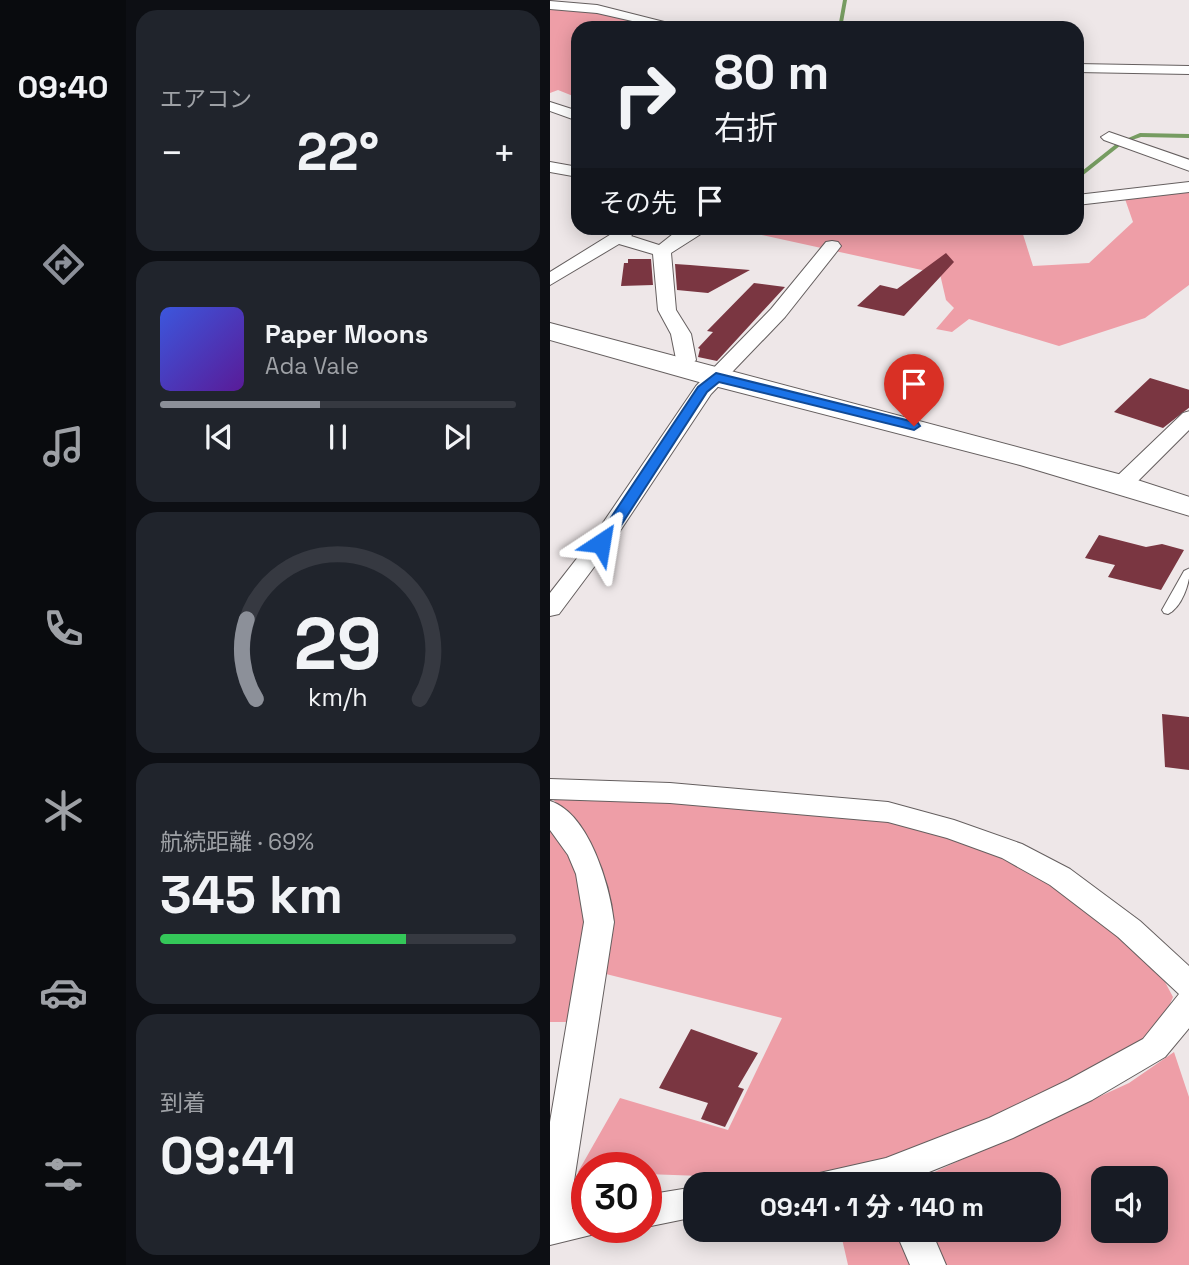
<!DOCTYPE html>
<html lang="ja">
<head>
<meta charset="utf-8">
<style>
	:root { --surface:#171b24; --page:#20242c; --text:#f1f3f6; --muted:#9ea1a6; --line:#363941; --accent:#8c9099 }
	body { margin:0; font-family:"Space Grotesk","Noto Sans JP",sans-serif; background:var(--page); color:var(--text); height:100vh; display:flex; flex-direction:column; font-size:26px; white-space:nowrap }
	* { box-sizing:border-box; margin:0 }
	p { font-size:23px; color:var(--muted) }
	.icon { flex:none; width:38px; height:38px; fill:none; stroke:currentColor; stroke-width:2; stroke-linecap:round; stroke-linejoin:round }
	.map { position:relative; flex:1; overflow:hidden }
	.panel { display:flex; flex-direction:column; gap:10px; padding:10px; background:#0d0f14; width:424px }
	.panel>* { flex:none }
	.top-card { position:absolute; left:21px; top:21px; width:513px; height:214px; border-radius:21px; box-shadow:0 4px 18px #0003; background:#171b24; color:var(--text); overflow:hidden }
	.buttons { position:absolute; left:541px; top:1166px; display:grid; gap:14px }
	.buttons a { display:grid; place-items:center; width:77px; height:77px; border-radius:14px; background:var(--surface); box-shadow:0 4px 18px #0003; font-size:35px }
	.speed { position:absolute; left:21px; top:1152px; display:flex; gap:14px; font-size:35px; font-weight:700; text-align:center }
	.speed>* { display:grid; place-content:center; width:91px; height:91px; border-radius:50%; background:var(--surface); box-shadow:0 4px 18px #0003; line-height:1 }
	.speed .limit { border:10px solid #d22; background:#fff; color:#111 }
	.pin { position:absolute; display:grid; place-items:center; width:60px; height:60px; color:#fff; margin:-72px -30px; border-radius:50% 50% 50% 0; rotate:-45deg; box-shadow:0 0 7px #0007 }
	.pin .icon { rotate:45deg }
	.me { position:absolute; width:77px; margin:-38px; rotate:33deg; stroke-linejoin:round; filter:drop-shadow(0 0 5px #0008) }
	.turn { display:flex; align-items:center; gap:24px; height:147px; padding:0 28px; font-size:32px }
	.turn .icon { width:91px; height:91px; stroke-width:2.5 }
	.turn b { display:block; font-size:49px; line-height:60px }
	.then { display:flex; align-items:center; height:66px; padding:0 28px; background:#0003; gap:14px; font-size:26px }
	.big { font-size:52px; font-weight:700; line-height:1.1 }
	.panel .widget { flex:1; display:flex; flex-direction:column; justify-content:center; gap:10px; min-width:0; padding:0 24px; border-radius:21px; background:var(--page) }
	.panel .dial { align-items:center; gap:0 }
	.dial svg { height:182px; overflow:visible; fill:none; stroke:var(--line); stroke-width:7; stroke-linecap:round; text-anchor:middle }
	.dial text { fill:var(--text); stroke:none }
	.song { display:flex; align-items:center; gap:21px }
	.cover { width:84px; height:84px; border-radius:10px; background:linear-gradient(135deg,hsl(230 70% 55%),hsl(270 70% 35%)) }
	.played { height:7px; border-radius:4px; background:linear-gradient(90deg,var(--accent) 45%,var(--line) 45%) }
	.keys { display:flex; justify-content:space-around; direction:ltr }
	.heat { display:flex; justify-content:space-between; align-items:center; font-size:38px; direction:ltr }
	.charge { height:10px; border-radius:5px; background:linear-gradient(90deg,#34c759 69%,var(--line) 0) }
	.trip { position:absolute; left:133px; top:1172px; width:378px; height:70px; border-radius:21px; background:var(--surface); box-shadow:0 4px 18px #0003; font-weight:700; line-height:70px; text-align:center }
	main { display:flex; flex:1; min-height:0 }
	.tab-bar { display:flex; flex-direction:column; width:126px; justify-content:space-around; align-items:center; background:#090b0e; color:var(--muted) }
	.tab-bar .icon { width:49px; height:49px }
	.tab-bar .active { color:var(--accent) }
	.tab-bar b { font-size:32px; color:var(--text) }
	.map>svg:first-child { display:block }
	.forest { fill:#ee9ea7; fill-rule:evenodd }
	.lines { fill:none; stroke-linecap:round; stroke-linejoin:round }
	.stream { fill:#769c61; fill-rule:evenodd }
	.building { fill:#7a3641 }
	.lane-casing { stroke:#655f5f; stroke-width:2 }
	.street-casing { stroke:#655f5f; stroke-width:2 }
	.secondary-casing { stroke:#655f5f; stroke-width:2 }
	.lane { fill:#fff; fill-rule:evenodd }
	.street { fill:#fff; fill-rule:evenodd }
	.secondary { fill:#fff; fill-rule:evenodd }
	.route { fill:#1a73e8; stroke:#114b97; stroke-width:2 }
</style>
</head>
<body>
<main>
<nav class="tab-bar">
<b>09:40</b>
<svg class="icon active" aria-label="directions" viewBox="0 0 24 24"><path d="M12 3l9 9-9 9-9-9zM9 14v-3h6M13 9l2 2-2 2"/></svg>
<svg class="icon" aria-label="music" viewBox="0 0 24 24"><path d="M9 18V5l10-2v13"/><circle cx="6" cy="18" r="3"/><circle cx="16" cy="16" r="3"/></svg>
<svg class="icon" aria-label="phone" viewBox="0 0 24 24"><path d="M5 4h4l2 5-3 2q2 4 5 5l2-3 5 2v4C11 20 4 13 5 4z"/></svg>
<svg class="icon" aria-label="climate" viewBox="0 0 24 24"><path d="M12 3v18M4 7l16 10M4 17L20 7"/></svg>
<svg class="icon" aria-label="car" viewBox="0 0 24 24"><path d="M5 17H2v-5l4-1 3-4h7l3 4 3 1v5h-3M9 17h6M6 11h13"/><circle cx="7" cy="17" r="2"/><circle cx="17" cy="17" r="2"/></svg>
<svg class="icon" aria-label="filters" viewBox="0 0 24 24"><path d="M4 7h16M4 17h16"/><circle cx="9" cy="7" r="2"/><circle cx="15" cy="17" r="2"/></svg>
</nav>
<section class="panel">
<div class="widget"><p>エアコン</p>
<div class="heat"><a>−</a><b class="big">22°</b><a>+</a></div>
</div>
<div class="widget">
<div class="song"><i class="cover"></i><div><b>Paper Moons</b><p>Ada Vale</p></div></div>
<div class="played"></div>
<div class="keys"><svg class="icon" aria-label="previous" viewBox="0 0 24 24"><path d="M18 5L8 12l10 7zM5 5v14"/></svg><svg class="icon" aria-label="pause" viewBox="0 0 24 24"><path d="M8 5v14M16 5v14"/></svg><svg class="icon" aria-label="next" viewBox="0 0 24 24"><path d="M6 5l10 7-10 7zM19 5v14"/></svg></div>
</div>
<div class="widget dial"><svg viewBox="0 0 100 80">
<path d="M14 69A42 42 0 1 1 86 69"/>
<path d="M14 69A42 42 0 0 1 10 34" stroke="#8c9099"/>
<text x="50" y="56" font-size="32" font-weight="700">29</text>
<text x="50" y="72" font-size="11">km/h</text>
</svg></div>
<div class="widget"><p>航続距離 · 69%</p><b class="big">345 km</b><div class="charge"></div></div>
<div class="widget"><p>到着</p><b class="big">09:41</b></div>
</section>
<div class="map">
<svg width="640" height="1265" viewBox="0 0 640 1265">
	<rect width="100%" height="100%" fill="#eee7e8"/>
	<path class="forest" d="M0,8L43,12L115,28H28V98L8,90L0,93Z
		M639,189V285L595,318L509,346L419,319L402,332L386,329L404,308L396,300L390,274L203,233L210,228H471L483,266L539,263L583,222L575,199Z
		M7,796L311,815L423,845L458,858L512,888L574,938L615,982L623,997L608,1033L585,1050L424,1128L320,1167L207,1178L96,1174V1167H37V1172H28L70,1098L178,1130L232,1018L56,974C57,953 62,929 61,908C59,864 28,830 2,798Z
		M0,825L20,850L39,914L22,1022H0Z
		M624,1052L639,1097V1265H298L290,1230H499V1185H356L579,1083ZM553,1178H606V1230H553Z"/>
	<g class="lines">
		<path class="stream" d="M293,0H297L292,28H288Z
			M590,133L640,134V138L591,137L579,141L576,139Z
			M566,144L571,145L527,180V175Z"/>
	</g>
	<path class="building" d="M396,253L404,262L354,316L307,306L330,285L347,289Z
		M78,259H101L103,285L71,286L74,263H78Z
		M125,264L140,265L200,270L158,293L127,290Z
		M204,283L235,287L167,361L148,357L150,349L148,348L163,332L157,331Z
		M600,378L640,390V407L613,428L564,412Z
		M549,535L596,547L612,544L634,550L611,590L558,577L565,565L535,558Z
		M612,714L640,717V770L615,767Z
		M141,1029L208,1053L188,1087L194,1089L175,1127L151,1119L158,1103L109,1088Z"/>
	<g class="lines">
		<defs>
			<path id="lane" d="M640,568C640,583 632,607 618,614L614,613L612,610L634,571Z"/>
			<path id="street" d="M0,1L47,5L138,28H113L47,13L0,9Z
				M527,64L640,66V74L527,72Z
				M0,102L28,111V121L0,111Z
				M559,132L640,160V171L554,140L551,137Z
				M0,162L28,167V177L0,172Z
				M640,182V192L527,205V195Z
				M71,228H86L88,230L81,236L109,245L128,230L148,228L154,232L121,253L126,310L141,334L146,360L134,372H120L117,368L126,359L121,334L108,310L103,254L69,244L0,285V272Z
				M282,241L288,242L291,246L288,250L235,317L161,394L62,543L9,614L0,616V593L42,539L146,386L221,309L276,242Z
				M640,411V429L580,489H564L561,484L564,479L633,413Z
				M0,779L120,783L338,802L404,820L472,844L520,869L590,921L640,967V1027L615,1057L542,1100L463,1138L347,1185H260L265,1174L336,1158L439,1118L518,1080L593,1039L629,994L568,937L500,885L452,858L397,838L338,822L120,803L0,799Z
				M0,801C39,813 60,886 64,922L22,1194V1209L37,1206V1227H52L49,1233L0,1245V1122L34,922L26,874L18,855L0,830Z
				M145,1187V1217L96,1227V1195Z
				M345,1230H381L396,1265H360Z"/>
			<path id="secondary" d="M0,323L572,475L640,497V516L470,465L149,382L0,340Z"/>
		</defs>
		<use href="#lane" class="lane-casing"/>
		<use href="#street" class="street-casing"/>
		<use href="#secondary" class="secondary-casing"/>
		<use href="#lane" class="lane"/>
		<use href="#street" class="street"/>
		<use href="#secondary" class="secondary"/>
	</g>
	<path class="route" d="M166,373L368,423L370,426L364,430L169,382L157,392L57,547H46L44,543L148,387Z"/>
</svg>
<div class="buttons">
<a><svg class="icon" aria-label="sound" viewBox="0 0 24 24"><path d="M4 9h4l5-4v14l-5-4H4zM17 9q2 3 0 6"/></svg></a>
</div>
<div class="speed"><div class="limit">30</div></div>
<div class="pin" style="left:364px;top:426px;background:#d93025"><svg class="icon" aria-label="arrive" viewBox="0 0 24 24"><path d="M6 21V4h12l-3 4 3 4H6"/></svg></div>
<svg class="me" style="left:51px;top:543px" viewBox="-20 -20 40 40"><path d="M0-17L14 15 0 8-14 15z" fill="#1a73e8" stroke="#fff" stroke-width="4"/></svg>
<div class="trip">09:41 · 1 分 · 140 m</div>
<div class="top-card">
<div class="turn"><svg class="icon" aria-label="right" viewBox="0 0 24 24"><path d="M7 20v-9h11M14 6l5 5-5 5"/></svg><div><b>80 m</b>右折</div></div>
<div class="then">その先<svg class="icon" aria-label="arrive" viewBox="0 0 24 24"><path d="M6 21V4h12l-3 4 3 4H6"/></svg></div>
</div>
</div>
</main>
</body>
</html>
